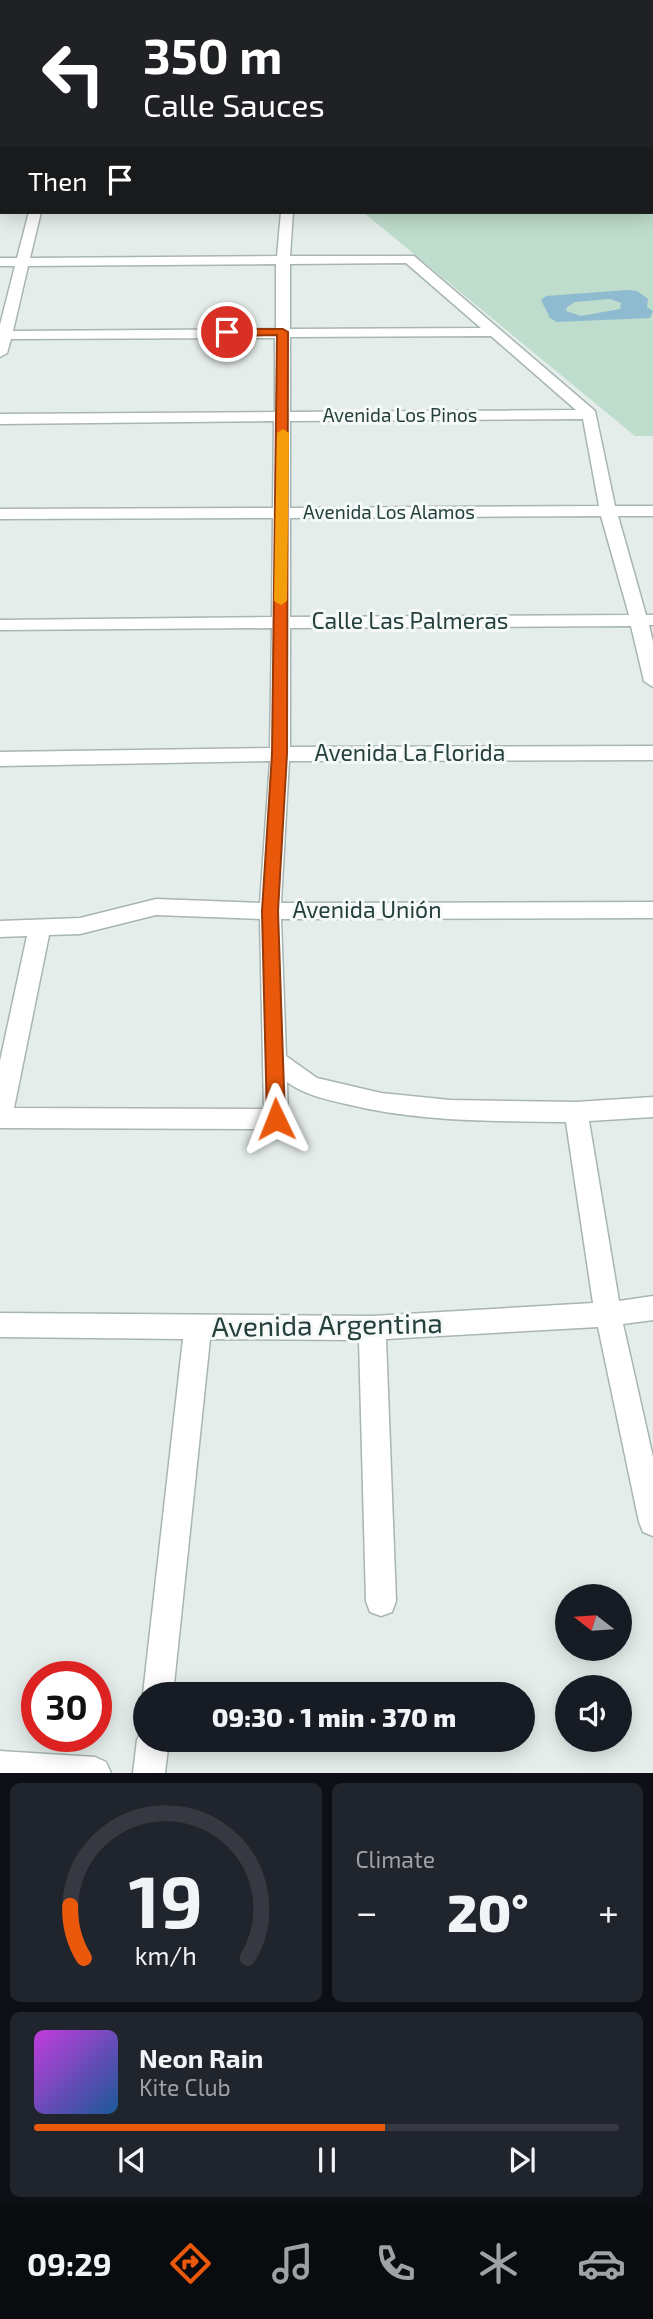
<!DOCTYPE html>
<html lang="en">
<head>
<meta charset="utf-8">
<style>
	:root { --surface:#171b24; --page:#20242c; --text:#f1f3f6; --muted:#9ea1a6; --line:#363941; --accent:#ea580c }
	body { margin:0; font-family:"Exo 2",sans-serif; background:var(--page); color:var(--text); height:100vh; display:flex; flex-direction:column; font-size:26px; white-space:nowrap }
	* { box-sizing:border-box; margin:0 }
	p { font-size:23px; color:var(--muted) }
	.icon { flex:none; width:38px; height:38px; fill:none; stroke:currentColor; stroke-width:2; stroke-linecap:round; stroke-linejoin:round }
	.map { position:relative; height:1773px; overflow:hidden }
	.drawer { display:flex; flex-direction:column; gap:10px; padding:10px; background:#0d0f14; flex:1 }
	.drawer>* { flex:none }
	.top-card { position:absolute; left:0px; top:0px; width:654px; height:214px; box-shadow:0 4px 18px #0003; background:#202124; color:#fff; overflow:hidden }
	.needle { width:46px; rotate:287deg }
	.buttons { position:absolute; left:555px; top:1584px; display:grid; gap:14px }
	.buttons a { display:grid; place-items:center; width:77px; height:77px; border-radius:50%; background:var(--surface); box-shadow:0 4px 18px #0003; font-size:35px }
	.speed { position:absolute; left:21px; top:1661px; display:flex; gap:14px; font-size:35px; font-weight:700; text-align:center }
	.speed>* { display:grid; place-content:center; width:91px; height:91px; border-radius:50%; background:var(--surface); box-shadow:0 4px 18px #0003; line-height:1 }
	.speed .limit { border:10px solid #d22; background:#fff; color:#111 }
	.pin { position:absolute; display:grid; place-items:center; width:60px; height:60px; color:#fff; margin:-30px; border:4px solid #fff; border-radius:50%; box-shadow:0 2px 7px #0007 }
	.me { position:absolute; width:77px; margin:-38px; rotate:358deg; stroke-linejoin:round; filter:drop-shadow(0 0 5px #0008) }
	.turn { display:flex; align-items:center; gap:24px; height:147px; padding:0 28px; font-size:32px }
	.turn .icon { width:91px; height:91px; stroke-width:2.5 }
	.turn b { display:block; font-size:49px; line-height:60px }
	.then { display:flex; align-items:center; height:66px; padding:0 28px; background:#0003; gap:14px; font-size:26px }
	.big { font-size:52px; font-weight:800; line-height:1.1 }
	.drawer .card { flex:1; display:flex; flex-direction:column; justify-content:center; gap:10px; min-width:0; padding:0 24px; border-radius:10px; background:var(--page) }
	.drawer .dial { align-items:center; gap:0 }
	.dial svg { height:182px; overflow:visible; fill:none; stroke:var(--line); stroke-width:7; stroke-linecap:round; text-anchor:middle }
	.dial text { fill:var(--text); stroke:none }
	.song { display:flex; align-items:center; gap:21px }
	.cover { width:84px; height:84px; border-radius:10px; background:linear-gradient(135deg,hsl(290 70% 55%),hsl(210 70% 35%)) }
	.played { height:7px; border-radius:4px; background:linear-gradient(90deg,var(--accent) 60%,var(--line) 60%) }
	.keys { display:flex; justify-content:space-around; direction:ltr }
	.heat { display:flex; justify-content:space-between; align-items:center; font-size:38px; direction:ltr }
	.drawer .tiles { flex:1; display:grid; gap:10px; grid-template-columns:1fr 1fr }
	.card:last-child { grid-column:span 2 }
	.trip { position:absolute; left:133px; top:1682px; width:402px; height:70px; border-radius:35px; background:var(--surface); box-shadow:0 4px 18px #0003; font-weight:800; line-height:70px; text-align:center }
	.menu { display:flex; height:112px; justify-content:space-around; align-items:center; background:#090b0e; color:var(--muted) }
	.menu .icon { width:49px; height:49px }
	.menu .on { color:var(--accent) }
	.menu b { font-size:32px; color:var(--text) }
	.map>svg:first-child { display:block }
	.green { fill:#bfddcc }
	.water { fill:#8fbbd0; fill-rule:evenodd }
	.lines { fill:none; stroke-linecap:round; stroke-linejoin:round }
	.minor-casing { stroke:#a7b5b3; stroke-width:3 }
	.major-casing { stroke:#c2c9c8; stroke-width:3 }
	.minor { fill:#fff; fill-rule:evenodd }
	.major { fill:#6ba19c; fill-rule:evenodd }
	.route { fill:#ea580c; stroke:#983908; stroke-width:2 }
	.slow { fill:#f59e0b }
	.labels { text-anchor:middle; stroke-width:6; stroke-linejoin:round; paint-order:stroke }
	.far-street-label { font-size:19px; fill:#243f3c; stroke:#f5faf8 }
	.street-label { font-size:23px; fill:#243f3c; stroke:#f5faf8 }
	.near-street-label { font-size:28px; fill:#243f3c; stroke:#f5faf8 }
</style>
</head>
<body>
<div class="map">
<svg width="653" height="1773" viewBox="0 0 653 1773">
	<rect width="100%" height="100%" fill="#e5edeb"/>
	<path class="green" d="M653,83V436H635L363,212H653Z"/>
	<path class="water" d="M627,290L637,291L648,299L647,307L653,311L650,318L557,322L550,318L541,300L546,296ZM610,299L621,303L620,309L581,316L566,311L567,307L575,302Z"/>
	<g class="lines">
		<defs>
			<path id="minor" d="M274,0H284L273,2Z
				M395,0H405V2H395Z
				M486,0H496V2H486Z
				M590,0H600L601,2H591Z
				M0,136H2V144H0Z
				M0,193H2V201H0Z
				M29,212H41L30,258L277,256L281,212H293L290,256H414L595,411L615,506H653V516H618L646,615H653V625H649L653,642V687L644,681L631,626L290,628V747L653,746V760L289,761L281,903L653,902V918L281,919L286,1056L317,1078L381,1093L450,1100L576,1102L653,1097V1117L589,1121L619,1301L653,1296V1320L623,1324L653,1457V1536L643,1532L639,1522L598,1327L386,1339L396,1601L392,1612L381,1616L370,1612L366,1601L359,1340L210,1339L173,1694H145V1701L143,1694L183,1339L0,1337V1313L372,1316L593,1303L566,1122C492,1121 418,1122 346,1104C324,1099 305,1095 287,1082L288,1119L284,1126L276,1129L0,1128V1061L27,936L0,937V921L80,918L156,899L260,903L270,761L0,766V752L270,748L272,628L0,630V620L272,617L273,518L0,519V509L273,508L274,421L0,424V414L275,412V338L11,339L7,353L0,357V325L15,266H0V258H17ZM406,263L481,328L290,329V264ZM276,264V329L13,331L28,266ZM491,336L576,410L290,412V337ZM583,419L599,506L290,508V421ZM601,516L629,615L290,617V518ZM156,915L260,919L264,1109L14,1108L49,935L80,934Z
				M145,1727V1740H169L165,1773H133L137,1740L142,1729Z
				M0,1751L95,1757L106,1762L111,1773H0Z"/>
			<path id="major" d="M0,50H2V56H0Z"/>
		</defs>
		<use href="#minor" class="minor-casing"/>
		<use href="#major" class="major-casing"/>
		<use href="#minor" class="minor"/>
		<use href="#major" class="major"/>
	</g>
	<path class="route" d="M283,329L288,332L287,754L278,911L285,1119L283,1124L276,1126L270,1124L267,1119L262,911L272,754L277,335L227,336L222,332L227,329Z"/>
	<path class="slow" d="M283,429L289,433L287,601L281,605L274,601L277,433Z"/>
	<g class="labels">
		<g class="far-street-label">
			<text x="400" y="422">Avenida Los Pinos</text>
			<text x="389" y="519">Avenida Los Alamos</text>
		</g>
		<g class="street-label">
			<text x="410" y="629">Calle Las Palmeras</text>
			<text x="410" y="761">Avenida La Florida</text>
			<text x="367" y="918">Avenida Unión</text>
		</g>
		<g class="near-street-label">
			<text transform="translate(327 1325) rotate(-1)" y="10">Avenida Argentina</text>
		</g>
	</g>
</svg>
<div class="buttons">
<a><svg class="needle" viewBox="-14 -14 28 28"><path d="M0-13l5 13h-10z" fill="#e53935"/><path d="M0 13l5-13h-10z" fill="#9ea1a6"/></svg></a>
<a><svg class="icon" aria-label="sound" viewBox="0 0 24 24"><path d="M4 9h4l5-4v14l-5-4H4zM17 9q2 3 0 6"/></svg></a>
</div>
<div class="speed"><div class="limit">30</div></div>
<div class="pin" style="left:227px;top:332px;background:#d93025"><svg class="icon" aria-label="arrive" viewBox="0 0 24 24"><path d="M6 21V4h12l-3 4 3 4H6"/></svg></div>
<svg class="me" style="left:276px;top:1119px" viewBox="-20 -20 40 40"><path d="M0-17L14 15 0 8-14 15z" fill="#ea580c" stroke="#fff" stroke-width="4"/></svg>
<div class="trip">09:30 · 1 min · 370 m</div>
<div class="top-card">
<div class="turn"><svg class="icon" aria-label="left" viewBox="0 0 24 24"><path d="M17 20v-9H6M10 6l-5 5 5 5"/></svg><div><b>350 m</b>Calle Sauces</div></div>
<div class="then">Then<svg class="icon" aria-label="arrive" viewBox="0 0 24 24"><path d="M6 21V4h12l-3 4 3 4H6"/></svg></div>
</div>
</div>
<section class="drawer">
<div class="tiles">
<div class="card dial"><svg viewBox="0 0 100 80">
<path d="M14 69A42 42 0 1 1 86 69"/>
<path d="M14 69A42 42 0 0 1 8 46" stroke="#ea580c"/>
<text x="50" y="56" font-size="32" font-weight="700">19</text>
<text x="50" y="72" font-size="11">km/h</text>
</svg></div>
<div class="card"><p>Climate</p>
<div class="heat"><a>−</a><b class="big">20°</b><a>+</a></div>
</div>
<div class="card">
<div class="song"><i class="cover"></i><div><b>Neon Rain</b><p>Kite Club</p></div></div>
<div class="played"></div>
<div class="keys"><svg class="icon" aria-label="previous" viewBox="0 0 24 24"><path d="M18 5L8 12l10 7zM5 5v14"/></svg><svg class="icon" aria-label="pause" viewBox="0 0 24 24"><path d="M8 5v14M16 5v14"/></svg><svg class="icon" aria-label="next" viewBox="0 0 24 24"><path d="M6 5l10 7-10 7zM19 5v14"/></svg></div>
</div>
</div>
</section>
<nav class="menu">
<b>09:29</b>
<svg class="icon on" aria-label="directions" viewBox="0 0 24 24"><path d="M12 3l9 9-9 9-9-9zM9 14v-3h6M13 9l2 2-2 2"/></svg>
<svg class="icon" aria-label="music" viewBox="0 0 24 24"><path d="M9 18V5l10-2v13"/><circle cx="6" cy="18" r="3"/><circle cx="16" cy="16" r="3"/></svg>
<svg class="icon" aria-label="phone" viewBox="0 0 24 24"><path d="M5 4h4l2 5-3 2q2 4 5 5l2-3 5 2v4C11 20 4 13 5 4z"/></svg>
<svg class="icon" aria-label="climate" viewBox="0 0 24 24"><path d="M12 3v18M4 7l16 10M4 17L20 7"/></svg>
<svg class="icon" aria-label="car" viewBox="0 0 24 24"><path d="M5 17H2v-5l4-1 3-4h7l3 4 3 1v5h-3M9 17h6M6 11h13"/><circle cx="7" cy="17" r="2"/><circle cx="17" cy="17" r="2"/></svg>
</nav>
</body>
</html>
